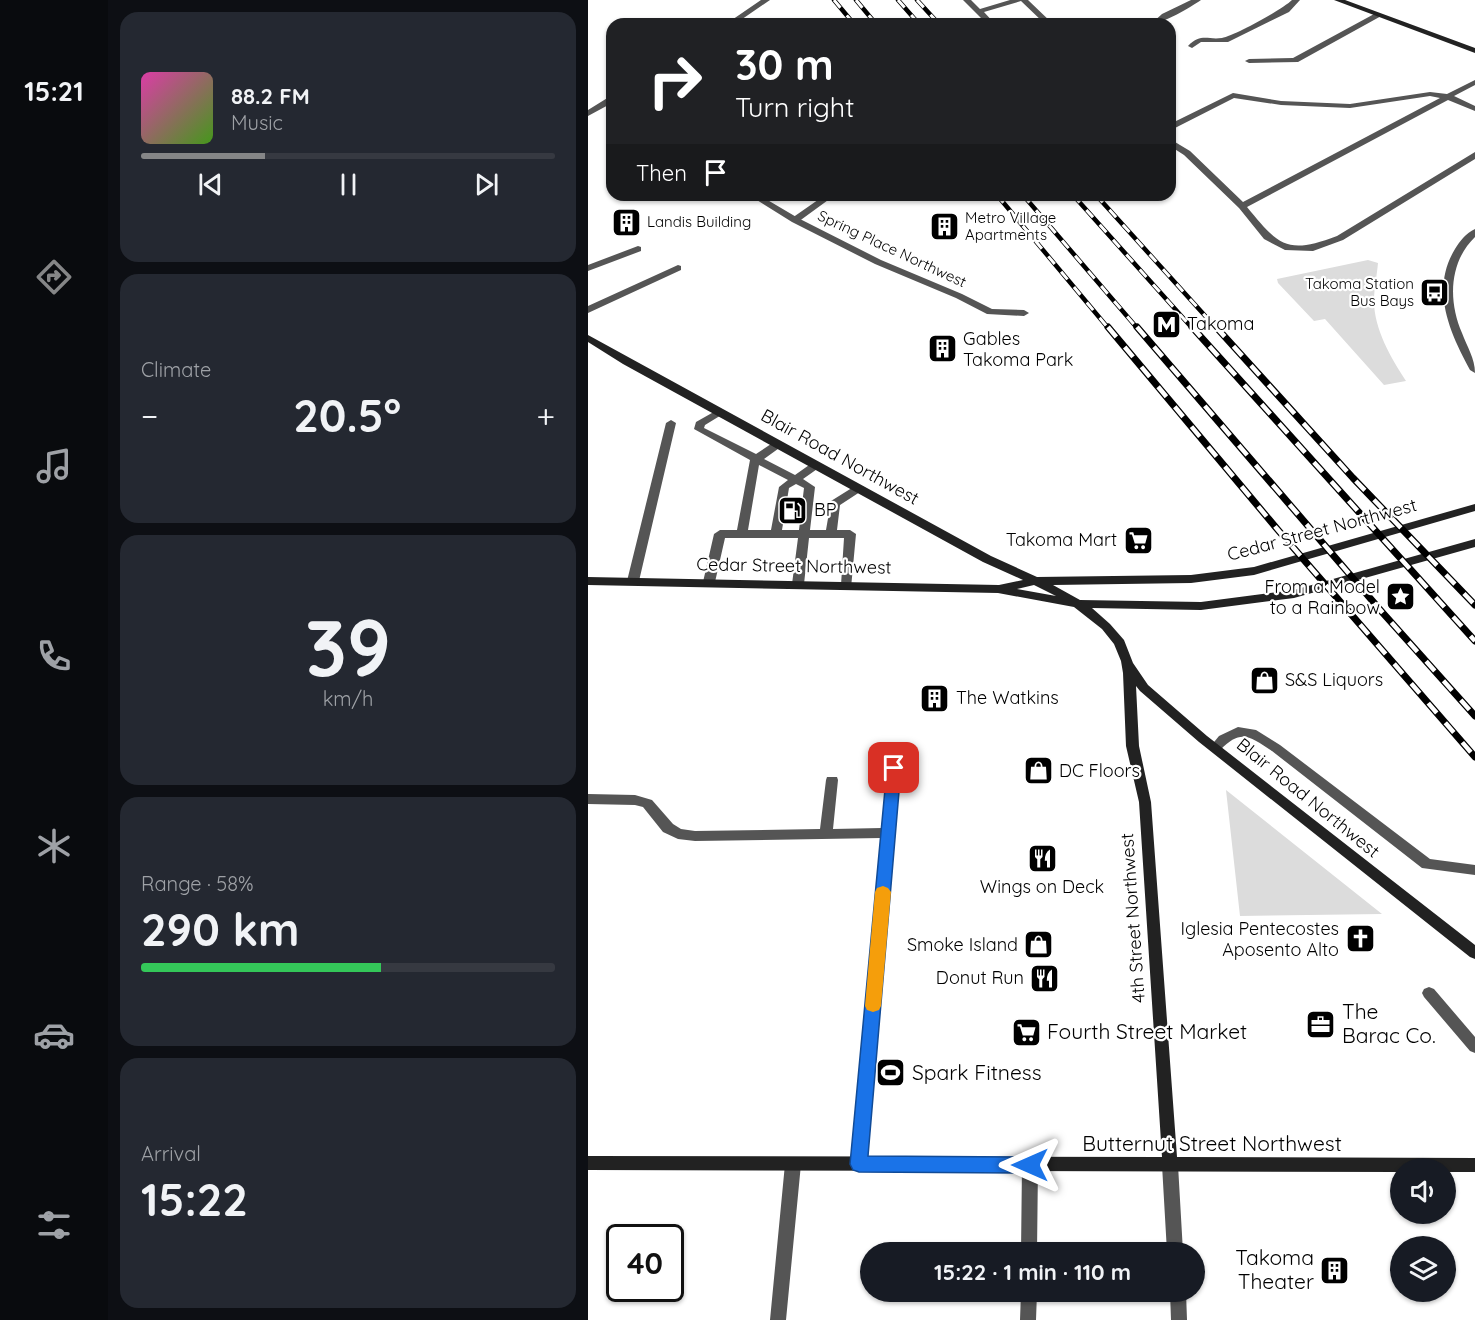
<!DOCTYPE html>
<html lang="en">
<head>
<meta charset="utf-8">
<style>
	:root { --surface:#171b24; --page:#242831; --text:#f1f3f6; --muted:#9ea1a6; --line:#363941; --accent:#858687 }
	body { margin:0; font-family:Quicksand,sans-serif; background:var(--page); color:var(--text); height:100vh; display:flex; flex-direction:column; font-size:22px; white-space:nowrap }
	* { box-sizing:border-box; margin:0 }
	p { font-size:20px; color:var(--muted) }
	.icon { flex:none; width:33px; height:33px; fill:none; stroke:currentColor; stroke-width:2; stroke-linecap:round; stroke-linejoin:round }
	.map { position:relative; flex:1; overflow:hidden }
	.panel { display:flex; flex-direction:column; gap:12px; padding:12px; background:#0d0f14; width:480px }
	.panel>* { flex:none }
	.banner { position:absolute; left:18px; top:18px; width:570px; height:183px; border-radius:18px; box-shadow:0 2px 4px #0004; background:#202124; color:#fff; overflow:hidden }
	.fabs { position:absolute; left:802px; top:1158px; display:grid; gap:12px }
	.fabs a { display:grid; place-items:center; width:66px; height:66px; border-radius:50%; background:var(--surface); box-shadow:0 2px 4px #0004; font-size:30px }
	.speed { position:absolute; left:18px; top:1224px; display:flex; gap:12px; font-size:30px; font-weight:700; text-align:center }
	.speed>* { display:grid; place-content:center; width:78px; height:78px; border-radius:50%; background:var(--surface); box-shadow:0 2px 4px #0004; line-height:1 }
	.speed .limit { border:3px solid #111; border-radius:9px; background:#fff; color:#111 }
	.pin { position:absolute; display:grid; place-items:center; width:51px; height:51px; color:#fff; margin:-26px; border-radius:12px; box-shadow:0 3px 9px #0006 }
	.me { position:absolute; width:66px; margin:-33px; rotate:270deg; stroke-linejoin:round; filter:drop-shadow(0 0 4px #0008) }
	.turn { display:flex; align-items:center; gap:21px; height:126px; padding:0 30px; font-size:27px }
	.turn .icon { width:78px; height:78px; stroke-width:2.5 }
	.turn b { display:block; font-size:42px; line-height:51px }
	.then { display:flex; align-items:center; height:57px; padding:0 30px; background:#0003; gap:12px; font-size:22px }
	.big { font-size:45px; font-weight:800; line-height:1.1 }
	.panel .card { flex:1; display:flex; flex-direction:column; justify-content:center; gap:9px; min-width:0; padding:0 21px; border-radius:18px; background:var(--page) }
	.panel .dial { align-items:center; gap:0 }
	.dial b { font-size:78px; line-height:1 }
	.song { display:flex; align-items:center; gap:18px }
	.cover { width:72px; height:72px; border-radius:9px; background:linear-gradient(135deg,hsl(320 70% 55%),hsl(100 70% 35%)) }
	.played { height:6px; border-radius:3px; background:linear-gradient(90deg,var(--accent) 30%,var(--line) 30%) }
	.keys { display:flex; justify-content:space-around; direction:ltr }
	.heat { display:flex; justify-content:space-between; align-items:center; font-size:33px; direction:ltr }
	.charge { height:9px; border-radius:4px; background:linear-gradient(90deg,#34c759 58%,var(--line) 0) }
	.trip { position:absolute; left:272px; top:1242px; width:345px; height:60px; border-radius:30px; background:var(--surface); box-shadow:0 2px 4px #0004; font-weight:800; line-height:60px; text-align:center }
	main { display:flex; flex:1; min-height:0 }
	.menu { display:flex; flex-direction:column; width:108px; justify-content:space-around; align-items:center; background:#090b0e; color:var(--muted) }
	.menu .icon { width:42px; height:42px }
	.menu .selected { color:var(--accent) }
	.menu b { font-size:27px; color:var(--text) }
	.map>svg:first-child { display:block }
	.green { fill:#dcdcdc }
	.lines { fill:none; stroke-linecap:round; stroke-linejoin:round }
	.lane { fill:#555; fill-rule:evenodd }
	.street { fill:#555; fill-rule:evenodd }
	.secondary { fill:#222; fill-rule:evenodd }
	.rail-far1-casing { stroke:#000; stroke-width:4.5 }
	.rail-casing { stroke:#000; stroke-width:7 }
	.rail-far1 { stroke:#fff; stroke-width:3; stroke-dasharray:10; stroke-linecap:butt }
	.rail { stroke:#fff; stroke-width:4.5; stroke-dasharray:13; stroke-linecap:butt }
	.route { fill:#1a73e8; stroke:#114b97; stroke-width:1.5 }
	.slow { fill:#f59e0b }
	.labels { text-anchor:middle; stroke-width:4.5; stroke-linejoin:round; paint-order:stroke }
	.far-poi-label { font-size:15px; fill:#000; stroke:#fff; text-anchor:start }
	.far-street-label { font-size:15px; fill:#000; stroke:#fff }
	.poi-label { font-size:18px; fill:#000; stroke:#fff; text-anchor:start }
	.street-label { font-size:18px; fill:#000; stroke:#fff }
	.near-poi-label { font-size:21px; fill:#000; stroke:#fff; text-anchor:start }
	.near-street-label { font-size:21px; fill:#000; stroke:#fff }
</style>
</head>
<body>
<main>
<nav class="menu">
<b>15:21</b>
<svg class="icon selected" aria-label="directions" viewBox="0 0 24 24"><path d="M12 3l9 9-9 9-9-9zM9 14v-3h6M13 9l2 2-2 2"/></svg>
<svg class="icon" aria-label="music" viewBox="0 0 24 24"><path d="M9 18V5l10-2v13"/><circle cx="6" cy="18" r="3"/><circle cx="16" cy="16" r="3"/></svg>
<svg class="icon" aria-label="phone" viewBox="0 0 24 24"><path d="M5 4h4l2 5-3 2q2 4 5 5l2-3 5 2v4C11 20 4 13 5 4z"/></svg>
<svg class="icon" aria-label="climate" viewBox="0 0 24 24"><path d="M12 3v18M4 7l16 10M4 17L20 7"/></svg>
<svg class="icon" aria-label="car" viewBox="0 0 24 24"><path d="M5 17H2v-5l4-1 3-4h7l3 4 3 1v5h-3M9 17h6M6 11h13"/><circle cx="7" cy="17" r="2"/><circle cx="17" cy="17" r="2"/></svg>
<svg class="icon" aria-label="filters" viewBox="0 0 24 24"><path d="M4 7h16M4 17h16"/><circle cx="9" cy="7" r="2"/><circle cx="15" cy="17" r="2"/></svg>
</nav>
<section class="panel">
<div class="card">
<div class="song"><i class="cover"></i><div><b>88.2 FM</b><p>Music</p></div></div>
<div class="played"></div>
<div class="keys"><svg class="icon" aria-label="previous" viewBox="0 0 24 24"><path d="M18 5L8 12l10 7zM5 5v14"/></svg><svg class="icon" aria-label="pause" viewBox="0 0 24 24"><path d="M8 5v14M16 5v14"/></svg><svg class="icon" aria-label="next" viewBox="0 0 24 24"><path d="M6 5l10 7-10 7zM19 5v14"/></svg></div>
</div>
<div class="card"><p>Climate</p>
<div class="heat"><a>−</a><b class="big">20.5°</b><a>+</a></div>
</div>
<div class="card dial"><b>39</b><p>km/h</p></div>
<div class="card"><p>Range · 58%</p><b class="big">290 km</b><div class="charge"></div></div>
<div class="card"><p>Arrival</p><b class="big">15:22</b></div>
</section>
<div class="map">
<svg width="887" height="1320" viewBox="0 0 887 1320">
	<rect width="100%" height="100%" fill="#fff"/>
	<path class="green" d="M780,260L790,263C789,275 786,289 786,301C786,329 803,358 818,381L796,385L737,319L726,321L690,283L689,279Z
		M638,790L794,914L652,916Z"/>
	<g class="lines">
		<path class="lane" d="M375,0H383L392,9L422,0H440L465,24H457L433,1L396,12L407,24H399Z
			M603,0H613C603,7 574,24 563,24L574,14Z
			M704,0H712L701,12L640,42H613L604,48L600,46C613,33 619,40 634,38C647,36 695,9 704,0Z
			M788,13L795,15L710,62L661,63L657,61L661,59L705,58Z
			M887,80V85L866,96L887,106V111L860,100L659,207C691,246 699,255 749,236L887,152V159L755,240L725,251L697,250L676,239L651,208L596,155L582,146V139L602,151L655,202L852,98L842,96L762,108L693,105L646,98L585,129H582V124L645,93L693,101L762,104L842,92L859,94Z
			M237,195H247L210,222H204V218Z
			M887,229V237C861,262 860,301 874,333C879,347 887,358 887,373L882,370C862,333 842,290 867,249C872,241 878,233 887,229Z
			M50,246L53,247V251L0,271V265Z
			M90,265L93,266V270L0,313V306Z
			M131,409L135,410L136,412L135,414L117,425L116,428L168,454L186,442H194L195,444L194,446L176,459L207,475L224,463H232L233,465L232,467L215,479L227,487L222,530H238L243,501L267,486H275L276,488L275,490L252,505L249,530H262L268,534L263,588L259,589L253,585L256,538H221L216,584L210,588L204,584L210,538H137L127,582L121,586L117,585L115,582L126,534L132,530H149L162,460L106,429L108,422ZM171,465L200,480L191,487L183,530H160ZM208,484L216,488L211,530H194L201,488Z
			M83,420L88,423L51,581L45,585L39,581L78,423Z
			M650,727L668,730L692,745L842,859L887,865V875L834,868L684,751C661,736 653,729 632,750H624L622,747L631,736Z
			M306,763L311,765L312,768L279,1164L276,1169L271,1171L266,1169L263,1164L293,838L107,841L90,839L75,832L55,807L47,805L0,804V794L47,795L64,800L85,824L93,829L107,831L232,829L238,780L239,777H249L250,780L245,829L294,828L300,768L301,765Z
			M841,987L846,989L887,1037V1053L882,1051L836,997L834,993L836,989Z
			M205,1157L210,1159L213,1164L198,1320H182L197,1164L200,1159Z
			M442,1158L447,1160L450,1165L449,1252H433L434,1165L437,1160Z
			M433,1292H449L448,1320H432Z"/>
		<path class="street" d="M173,0H182L147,24H138Z
			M21,97H24V103L0,116V110Z
			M161,195H171L210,218L293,260L374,294L404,309L436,310L441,313L436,316L399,314L368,298L287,264L204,222Z
			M582,1158L587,1160L590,1165L595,1252H579L574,1165L577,1160Z
			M582,1292H598L599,1320H583Z"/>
		<path class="secondary" d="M746,0H757L887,48V53Z
			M0,335L403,556L449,577L603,575L666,567L887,504V511L666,575L603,583L465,585L492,600L613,602L706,590L887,539V547L706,598L613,610L504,608L522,624L536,640L545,663L560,685L619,736L887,945V959L882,957L611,742L552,691L548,686L551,746L563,802L589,1157L887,1158V1172H858V1168H813V1172L0,1170V1156L574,1157L551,802L538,746L535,673L533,661L526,644L514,629L486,607L410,593L0,585V577L411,585L435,580L395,562L35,364L0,342ZM446,585L468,596L429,589Z"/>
		<defs>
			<path id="rail-far1" d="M246,0L266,24
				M268,0L288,24
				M310,0L331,24
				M329,0L351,24
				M409,195L521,329
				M435,195L550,329
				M485,195L605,329
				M508,195L629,329"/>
			<path id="rail" d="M520,327L690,530L887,757
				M549,327L794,612L887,716
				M604,327L887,641
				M628,327L765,478L887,605"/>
		</defs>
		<use href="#rail-far1" class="rail-far1-casing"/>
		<use href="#rail" class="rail-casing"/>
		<use href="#rail-far1" class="rail-far1"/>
		<use href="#rail" class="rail"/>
	</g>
	<path class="route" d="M306,763L313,768L280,1156L442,1157L448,1159L451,1165L448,1170L442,1173L271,1172L265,1170L262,1164L299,768Z"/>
	<path class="slow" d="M295,886L300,888L303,892L293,1006L291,1010L285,1012L279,1010L277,1006L287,892L289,888Z"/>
	<defs>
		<symbol id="building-square" viewBox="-11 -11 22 22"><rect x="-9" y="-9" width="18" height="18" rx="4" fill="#000" stroke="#fff"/><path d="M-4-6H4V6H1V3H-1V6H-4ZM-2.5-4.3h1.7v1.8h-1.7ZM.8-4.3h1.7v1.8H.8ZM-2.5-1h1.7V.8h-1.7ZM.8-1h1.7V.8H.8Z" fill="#fff"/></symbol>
		<symbol id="bus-square" viewBox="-11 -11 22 22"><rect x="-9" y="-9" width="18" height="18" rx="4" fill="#000" stroke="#fff"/><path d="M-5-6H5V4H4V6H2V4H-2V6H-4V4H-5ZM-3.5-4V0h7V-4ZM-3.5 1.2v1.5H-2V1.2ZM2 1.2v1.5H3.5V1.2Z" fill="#fff"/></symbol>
		<symbol id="metro-square" viewBox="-11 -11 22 22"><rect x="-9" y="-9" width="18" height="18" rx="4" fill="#000" stroke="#fff"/><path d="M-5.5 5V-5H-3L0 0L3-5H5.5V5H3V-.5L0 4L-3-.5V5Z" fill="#fff"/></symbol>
		<symbol id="fuel-square" viewBox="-11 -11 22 22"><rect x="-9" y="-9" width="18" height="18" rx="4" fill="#000" stroke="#fff"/><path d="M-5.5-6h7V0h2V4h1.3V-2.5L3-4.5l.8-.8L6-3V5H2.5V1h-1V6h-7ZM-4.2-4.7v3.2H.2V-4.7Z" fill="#fff"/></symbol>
		<symbol id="supermarket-square" viewBox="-11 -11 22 22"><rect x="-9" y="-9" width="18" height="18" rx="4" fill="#000" stroke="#fff"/><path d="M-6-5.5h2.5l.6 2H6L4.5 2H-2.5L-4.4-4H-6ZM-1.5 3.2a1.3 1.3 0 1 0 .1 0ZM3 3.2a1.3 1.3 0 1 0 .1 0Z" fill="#fff"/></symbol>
		<symbol id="sight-square" viewBox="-11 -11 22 22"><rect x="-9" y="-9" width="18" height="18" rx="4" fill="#000" stroke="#fff"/><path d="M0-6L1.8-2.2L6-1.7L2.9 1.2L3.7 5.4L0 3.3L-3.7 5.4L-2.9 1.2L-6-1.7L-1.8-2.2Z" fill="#fff"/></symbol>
		<symbol id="shop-square" viewBox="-11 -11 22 22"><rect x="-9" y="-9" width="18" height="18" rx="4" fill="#000" stroke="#fff"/><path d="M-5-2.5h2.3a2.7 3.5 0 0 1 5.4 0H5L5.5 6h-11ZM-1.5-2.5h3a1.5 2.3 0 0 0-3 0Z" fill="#fff"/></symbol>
		<symbol id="restaurant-square" viewBox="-11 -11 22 22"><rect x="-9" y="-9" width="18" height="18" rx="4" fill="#000" stroke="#fff"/><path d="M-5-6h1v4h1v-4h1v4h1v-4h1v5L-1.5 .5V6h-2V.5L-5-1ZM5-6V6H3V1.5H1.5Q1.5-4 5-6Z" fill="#fff"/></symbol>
		<symbol id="church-square" viewBox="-11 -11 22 22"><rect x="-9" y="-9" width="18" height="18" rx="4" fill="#000" stroke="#fff"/><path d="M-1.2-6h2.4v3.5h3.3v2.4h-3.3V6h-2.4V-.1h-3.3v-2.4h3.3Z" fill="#fff"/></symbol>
		<symbol id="office-square" viewBox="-11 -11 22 22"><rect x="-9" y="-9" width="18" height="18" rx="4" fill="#000" stroke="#fff"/><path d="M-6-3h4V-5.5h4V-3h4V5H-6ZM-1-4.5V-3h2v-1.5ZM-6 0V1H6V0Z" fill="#fff"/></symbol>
		<symbol id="stadium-square" viewBox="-11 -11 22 22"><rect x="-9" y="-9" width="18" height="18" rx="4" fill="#000" stroke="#fff"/><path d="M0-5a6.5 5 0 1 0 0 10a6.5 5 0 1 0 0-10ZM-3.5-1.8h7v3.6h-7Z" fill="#fff"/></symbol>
	</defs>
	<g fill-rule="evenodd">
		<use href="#building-square" x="22" y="206" width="33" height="33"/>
		<use href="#building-square" x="340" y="210" width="33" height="33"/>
		<use href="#bus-square" x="830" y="276" width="33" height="33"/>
		<use href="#metro-square" x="562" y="308" width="33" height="33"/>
		<use href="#building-square" x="338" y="332" width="33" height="33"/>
		<use href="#fuel-square" x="188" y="494" width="33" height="33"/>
		<use href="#supermarket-square" x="534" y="524" width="33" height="33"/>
		<use href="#sight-square" x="796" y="580" width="33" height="33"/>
		<use href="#shop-square" x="660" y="664" width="33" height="33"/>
		<use href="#building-square" x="330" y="682" width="33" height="33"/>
		<use href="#shop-square" x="434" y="754" width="33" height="33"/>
		<use href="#restaurant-square" x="438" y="842" width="33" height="33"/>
		<use href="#church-square" x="756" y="922" width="33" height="33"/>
		<use href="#shop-square" x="434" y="928" width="33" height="33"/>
		<use href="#restaurant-square" x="440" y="962" width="33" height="33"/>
		<use href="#office-square" x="716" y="1008" width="33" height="33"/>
		<use href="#supermarket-square" x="422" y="1016" width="33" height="33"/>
		<use href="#stadium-square" x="286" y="1056" width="33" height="33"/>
		<use href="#building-square" x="730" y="1254" width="33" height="33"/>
	</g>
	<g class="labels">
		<g class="far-poi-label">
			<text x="377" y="223">Metro Village<tspan x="377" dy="17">Apartments</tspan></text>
			<text x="59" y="227">Landis Building</text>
			<text x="826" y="289" text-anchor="end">Takoma Station<tspan x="826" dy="17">Bus Bays</tspan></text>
		</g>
		<g class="far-street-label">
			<text transform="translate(304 249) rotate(25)" y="5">Spring Place Northwest</text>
		</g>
		<g class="poi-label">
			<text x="599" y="330">Takoma</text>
			<text x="375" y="345">Gables<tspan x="375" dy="21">Takoma Park</tspan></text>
			<text x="226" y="516">BP</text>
			<text x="529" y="546" text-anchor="end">Takoma Mart</text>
			<text x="792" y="593" text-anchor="end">From a Model<tspan x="792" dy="21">to a Rainbow</tspan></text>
			<text x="697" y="686">S&amp;S Liquors</text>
			<text x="368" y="704">The Watkins</text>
			<text x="471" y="777">DC Floors</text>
			<text x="454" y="893" text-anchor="middle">Wings on Deck</text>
			<text x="751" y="935" text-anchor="end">Iglesia Pentecostes<tspan x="751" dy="21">Aposento Alto</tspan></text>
			<text x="430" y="951" text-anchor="end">Smoke Island</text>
			<text x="436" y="984" text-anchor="end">Donut Run</text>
		</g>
		<g class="street-label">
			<text transform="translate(252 457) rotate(29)" y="6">Blair Road Northwest</text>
			<text transform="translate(734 530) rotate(-15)" y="6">Cedar Street Northwest</text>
			<text transform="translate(206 566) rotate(1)" y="6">Cedar Street Northwest</text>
			<text transform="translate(720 798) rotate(39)" y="6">Blair Road Northwest</text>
			<text transform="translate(545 918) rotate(-94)" y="6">4th Street Northwest</text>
		</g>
		<g class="near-poi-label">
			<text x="754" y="1019">The<tspan x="754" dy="24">Barac Co.</tspan></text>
			<text x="459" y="1039">Fourth Street Market</text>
			<text x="324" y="1080">Spark Fitness</text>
			<text x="726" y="1265" text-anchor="end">Takoma<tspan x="726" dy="24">Theater</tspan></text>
		</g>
		<g class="near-street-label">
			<text x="624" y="1151">Butternut Street Northwest</text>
		</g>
	</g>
</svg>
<div class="fabs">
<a><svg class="icon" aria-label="sound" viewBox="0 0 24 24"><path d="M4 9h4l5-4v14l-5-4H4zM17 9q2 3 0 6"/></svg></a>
<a><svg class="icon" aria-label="layers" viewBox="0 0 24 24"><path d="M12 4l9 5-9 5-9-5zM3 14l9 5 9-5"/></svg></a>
</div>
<div class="speed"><div class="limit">40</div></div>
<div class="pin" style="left:306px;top:768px;background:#d93025"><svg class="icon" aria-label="arrive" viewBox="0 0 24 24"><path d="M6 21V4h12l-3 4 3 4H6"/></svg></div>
<svg class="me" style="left:442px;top:1165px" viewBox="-20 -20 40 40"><path d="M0-17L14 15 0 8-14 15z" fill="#1a73e8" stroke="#fff" stroke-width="4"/></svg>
<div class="trip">15:22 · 1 min · 110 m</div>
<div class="banner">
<div class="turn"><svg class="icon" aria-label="right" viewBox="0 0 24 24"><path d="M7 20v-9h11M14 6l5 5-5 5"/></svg><div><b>30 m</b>Turn right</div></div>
<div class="then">Then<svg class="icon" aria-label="arrive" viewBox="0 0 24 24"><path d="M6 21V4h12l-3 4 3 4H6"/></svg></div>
</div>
</div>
</main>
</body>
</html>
